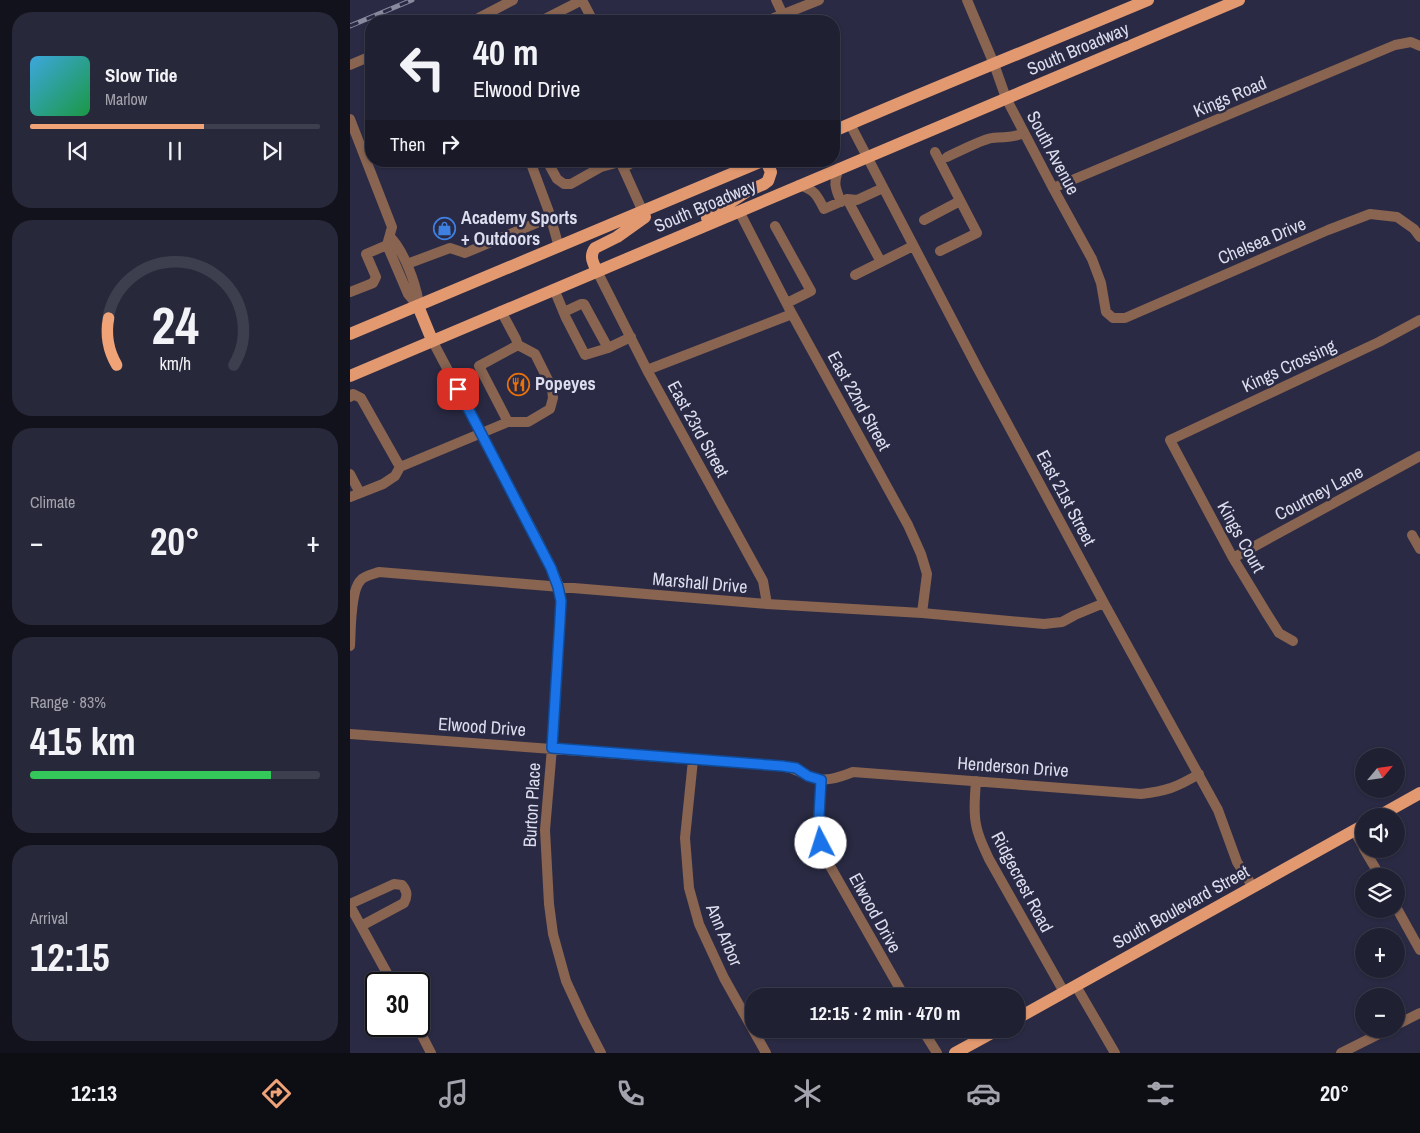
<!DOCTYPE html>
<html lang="en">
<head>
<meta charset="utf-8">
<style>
	:root { --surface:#202033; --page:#28283b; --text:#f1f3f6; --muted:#a2a3ac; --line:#3d3e4e; --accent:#efa377 }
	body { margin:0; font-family:"Archivo Narrow",sans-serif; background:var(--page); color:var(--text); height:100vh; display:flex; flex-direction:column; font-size:19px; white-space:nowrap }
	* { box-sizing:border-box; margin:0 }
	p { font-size:16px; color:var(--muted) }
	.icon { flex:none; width:28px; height:28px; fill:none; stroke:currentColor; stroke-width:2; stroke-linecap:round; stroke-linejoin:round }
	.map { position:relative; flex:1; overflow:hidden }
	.side { display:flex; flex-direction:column; gap:12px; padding:12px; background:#12121c; width:350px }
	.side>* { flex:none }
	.hud { position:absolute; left:15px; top:15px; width:475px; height:152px; border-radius:20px; box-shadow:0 1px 4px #0004,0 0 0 1px var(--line); background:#202033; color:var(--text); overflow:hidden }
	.needle { width:32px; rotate:61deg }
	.fabs { position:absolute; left:1005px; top:748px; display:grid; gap:10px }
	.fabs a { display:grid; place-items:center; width:50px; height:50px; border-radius:50%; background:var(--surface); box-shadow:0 1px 4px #0004,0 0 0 1px var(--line); font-size:25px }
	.speed { position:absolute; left:15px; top:972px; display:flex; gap:10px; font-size:25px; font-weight:700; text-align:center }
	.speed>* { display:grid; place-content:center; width:65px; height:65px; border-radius:50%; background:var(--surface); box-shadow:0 1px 4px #0004,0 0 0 1px var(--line); line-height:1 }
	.speed .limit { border:2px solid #111; border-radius:8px; background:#fff; color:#111 }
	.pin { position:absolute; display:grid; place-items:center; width:42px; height:42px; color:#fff; margin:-21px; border-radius:10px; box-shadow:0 2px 8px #0006 }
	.me { position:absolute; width:55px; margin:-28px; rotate:355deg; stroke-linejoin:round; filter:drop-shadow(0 0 4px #0008) }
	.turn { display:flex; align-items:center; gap:18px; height:105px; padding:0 25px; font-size:22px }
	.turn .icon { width:65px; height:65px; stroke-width:2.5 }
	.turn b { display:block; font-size:35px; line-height:42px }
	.then { display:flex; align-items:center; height:48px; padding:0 25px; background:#0003; gap:10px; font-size:19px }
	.big { font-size:38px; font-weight:800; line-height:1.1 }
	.side .widget { flex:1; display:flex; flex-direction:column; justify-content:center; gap:8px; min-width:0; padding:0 18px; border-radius:20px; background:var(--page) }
	.side .dial { align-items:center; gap:0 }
	.dial svg { height:130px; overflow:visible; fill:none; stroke:var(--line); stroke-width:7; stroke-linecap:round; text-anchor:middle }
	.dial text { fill:var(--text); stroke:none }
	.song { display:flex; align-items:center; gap:15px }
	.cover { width:60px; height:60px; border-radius:8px; background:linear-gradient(135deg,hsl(200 70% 55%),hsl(140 70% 35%)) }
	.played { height:5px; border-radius:2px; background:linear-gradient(90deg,var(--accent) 60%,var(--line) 60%) }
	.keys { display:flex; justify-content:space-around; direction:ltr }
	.heat { display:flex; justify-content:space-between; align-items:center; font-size:28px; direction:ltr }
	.charge { height:8px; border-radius:4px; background:linear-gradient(90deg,#34c759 83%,var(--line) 0) }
	.trip { position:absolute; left:395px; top:988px; width:280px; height:50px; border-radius:20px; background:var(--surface); box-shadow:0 1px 4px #0004,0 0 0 1px var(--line); font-weight:800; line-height:50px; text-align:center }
	.menu { display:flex; height:80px; justify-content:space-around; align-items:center; background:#0d0d14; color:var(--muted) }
	.menu .icon { width:35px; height:35px }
	.menu .current { color:var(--accent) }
	.menu b { font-size:22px; color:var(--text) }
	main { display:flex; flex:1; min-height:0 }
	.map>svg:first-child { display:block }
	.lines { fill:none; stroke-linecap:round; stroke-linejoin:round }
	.minor { stroke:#886451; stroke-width:10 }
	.major { stroke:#e39970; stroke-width:12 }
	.rail-casing { stroke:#898a9f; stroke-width:5 }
	.rail { stroke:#2a2a44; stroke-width:3; stroke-dasharray:9; stroke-linecap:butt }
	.route-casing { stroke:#114b97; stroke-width:12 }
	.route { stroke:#1a73e8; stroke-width:9 }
	.labels { text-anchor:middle; stroke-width:5; stroke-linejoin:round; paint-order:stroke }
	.street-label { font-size:18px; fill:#dcddee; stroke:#2a2a44 }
	.poi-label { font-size:18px; font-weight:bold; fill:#dcddee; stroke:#2a2a44; text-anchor:start }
</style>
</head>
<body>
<main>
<section class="side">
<div class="widget">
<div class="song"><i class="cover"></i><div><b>Slow Tide</b><p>Marlow</p></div></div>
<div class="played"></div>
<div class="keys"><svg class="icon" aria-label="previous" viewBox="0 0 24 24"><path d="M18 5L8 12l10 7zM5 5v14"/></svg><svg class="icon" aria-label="pause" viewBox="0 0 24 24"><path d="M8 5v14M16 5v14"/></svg><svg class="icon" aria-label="next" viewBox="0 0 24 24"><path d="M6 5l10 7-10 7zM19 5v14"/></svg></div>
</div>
<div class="widget dial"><svg viewBox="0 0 100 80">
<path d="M14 69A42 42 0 1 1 86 69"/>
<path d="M14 69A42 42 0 0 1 9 40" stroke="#efa377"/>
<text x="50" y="56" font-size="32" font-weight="700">24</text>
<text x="50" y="72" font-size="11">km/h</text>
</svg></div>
<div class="widget"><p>Climate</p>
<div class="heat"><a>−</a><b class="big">20°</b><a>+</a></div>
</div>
<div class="widget"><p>Range · 83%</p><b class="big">415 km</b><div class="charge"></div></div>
<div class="widget"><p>Arrival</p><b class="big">12:15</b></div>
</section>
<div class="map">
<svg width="1070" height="1053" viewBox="0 0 1070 1053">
	<rect width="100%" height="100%" fill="#2a2a44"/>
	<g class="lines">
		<path class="minor" d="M232,0L243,21
			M426,0L433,15
			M617,0L644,64L656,98L703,188L742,259L751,283L756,312L763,318H775L978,230L1020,214L1047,217L1064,229L1070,237
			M123,21L163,0
			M191,21L232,0
			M426,21L424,18L469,0
			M0,65L21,56
			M0,119L42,227L37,245L58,294L68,306
			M500,124L628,369L754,603L868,810L887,862L903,887
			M585,152L627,233L590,251
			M597,157C608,152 633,139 642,138C656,136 660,139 674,133
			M180,161L199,212L209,247
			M197,161L207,179L214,184H221L251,167L270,162
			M270,161L293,212
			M273,168L285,161
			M489,168C483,184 485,187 491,202
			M449,185C465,190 467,195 474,209L497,199L507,200L533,188
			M703,188L1045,45L1061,42L1070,46
			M497,199L531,262
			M389,211L442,314L558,525L571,554L577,574L572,613
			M574,220L610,201
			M425,226L461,291L437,303
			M40,237C51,247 62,274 66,290C68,295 68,301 68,306
			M57,264L100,248L115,253L201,217
			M247,271L297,370L413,581L417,604
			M505,275L563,246
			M204,289L216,318L235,355L258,348L281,337
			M0,292L23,283L26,277L16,254L37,245
			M214,312L231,304H234L258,348
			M82,340L187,539C194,555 204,571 209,587C211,598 210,609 210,620L202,748L195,830L199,904L203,934L216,981L234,1020L251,1053
			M297,370L442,314
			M0,397L3,394L11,398L50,467
			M158,422H178L200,409L203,398L202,388L185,354L168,345
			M0,474L10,493
			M0,497L33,484L45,476L50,467L158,422L129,366L168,345L166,339L151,311
			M1062,535L1070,549
			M883,558L1070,456
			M943,641L929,633L917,614L883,558L820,440L1029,342L1070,320
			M0,646C1,631 0,590 11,580C15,575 24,574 29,572L417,604L572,613L694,624L712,622L725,615L754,603
			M0,734L432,766C445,768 447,771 458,776C473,783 488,778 503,772L791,794C817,791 827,787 849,774
			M343,760L335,838L339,888L349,924L374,978L416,1053
			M471,780L469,816L471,843L480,866L554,996
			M626,781C625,793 624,806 625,817C626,832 633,846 639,859L714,992
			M1004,830L1014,848
			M1014,849L1030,876
			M0,904L44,884L52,885C57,891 58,895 54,903L11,926
			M0,906L43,984
			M1046,907L1070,950
			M726,986L765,1053
			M1046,1025L1070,1013
			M67,1026L81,1053
			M572,1029L587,1053
			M991,1053L1039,1029"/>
		<path class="major" d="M484,131C588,86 693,44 798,0
			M357,218L396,192L414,184L418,181L421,172L416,161
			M247,271C243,263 239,256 245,248L267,237L295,217
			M68,306L82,340
			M0,334L412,161
			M0,376L889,0
			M1029,816L1070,793
			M666,1019L1014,825
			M605,1053L649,1029"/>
		<defs>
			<path id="rail" d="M0,26L62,0"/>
		</defs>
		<use href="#rail" class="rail-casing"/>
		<use href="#rail" class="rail"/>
	</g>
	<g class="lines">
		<defs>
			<path id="route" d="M108,389L201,568L208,587L211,601L210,620L202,748L432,766L446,768L458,776L471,780L469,816L471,843"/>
		</defs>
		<use href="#route" class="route-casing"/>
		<use href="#route" class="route"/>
	</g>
	<defs>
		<symbol id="shop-ring" viewBox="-11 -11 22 22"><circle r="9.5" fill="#2a2a44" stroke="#3f7fe0" stroke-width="1.5"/><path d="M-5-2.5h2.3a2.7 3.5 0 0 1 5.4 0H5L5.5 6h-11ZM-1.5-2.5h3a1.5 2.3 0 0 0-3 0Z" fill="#3f7fe0"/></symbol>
		<symbol id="restaurant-ring" viewBox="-11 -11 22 22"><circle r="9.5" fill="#2a2a44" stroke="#e8710a" stroke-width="1.5"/><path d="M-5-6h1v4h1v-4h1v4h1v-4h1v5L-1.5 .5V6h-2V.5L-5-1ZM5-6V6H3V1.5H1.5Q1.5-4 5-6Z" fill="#e8710a"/></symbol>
	</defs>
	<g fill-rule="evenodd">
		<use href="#shop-ring" x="82" y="216" width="25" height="25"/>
		<use href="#restaurant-ring" x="156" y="372" width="25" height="25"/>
	</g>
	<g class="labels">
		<g class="street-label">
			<text transform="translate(728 49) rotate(-23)" y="6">South Broadway</text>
			<text transform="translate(880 97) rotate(-23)" y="6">Kings Road</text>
			<text transform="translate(703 153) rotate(62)" y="6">South Avenue</text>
			<text transform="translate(355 206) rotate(-23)" y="6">South Broadway</text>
			<text transform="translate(912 241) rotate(-23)" y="6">Chelsea Drive</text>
			<text transform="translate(939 366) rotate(-25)" y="6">Kings Crossing</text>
			<text transform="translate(509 401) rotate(61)" y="6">East 22nd Street</text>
			<text transform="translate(348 429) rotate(61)" y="6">East 23rd Street</text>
			<text transform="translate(969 493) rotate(-28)" y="6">Courtney Lane</text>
			<text transform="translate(716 498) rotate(62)" y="6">East 21st Street</text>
			<text transform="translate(891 537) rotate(61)" y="6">Kings Court</text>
			<text transform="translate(350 583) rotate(5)" y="6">Marshall Drive</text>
			<text transform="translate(132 727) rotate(4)" y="6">Elwood Drive</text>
			<text transform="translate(663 767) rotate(4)" y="6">Henderson Drive</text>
			<text transform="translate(182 805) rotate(-87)" y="6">Burton Place</text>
			<text transform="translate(672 882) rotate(62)" y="6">Ridgecrest Road</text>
			<text transform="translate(831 907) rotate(-29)" y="6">South Boulevard Street</text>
			<text transform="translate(525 913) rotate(61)" y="6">Elwood Drive</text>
			<text transform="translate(374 935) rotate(67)" y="6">Ann Arbor</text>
		</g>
		<g class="poi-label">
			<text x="111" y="224">Academy Sports<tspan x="111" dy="21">+ Outdoors</tspan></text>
			<text x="185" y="390">Popeyes</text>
		</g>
	</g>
</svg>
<div class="fabs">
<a><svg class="needle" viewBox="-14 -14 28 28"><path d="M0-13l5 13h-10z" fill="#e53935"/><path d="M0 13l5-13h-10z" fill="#a2a3ac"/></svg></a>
<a><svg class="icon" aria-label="sound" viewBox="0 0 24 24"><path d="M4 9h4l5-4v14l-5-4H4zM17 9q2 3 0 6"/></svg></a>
<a><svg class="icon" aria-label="layers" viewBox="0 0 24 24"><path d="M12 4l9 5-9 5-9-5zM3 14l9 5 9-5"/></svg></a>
<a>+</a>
<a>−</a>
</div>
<div class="speed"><div class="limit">30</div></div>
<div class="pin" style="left:108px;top:389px;background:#d93025"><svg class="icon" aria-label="arrive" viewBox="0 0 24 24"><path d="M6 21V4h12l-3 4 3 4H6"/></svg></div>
<svg class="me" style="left:471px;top:843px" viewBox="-20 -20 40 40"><circle r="19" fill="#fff"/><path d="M0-13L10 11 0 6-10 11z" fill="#1a73e8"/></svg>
<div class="trip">12:15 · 2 min · 470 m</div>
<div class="hud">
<div class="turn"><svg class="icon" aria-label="left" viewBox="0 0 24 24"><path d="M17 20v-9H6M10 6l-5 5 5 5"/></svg><div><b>40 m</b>Elwood Drive</div></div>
<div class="then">Then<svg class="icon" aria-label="right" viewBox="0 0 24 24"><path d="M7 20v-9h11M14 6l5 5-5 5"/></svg></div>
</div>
</div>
</main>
<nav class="menu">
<b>12:13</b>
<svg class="icon current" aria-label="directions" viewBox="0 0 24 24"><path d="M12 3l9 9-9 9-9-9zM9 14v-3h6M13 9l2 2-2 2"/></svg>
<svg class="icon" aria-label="music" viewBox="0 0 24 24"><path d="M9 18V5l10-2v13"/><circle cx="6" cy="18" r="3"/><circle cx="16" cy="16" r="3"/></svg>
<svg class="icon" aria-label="phone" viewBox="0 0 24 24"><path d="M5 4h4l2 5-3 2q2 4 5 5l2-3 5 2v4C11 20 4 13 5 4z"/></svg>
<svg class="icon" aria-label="climate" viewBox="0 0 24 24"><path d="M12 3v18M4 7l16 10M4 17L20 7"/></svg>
<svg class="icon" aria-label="car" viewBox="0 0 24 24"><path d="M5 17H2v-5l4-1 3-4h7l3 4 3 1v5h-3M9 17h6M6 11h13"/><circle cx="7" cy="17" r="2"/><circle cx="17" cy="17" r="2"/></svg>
<svg class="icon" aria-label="filters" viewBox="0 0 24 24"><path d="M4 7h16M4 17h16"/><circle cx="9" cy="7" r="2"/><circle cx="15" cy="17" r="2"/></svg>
<b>20°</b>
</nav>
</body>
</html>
